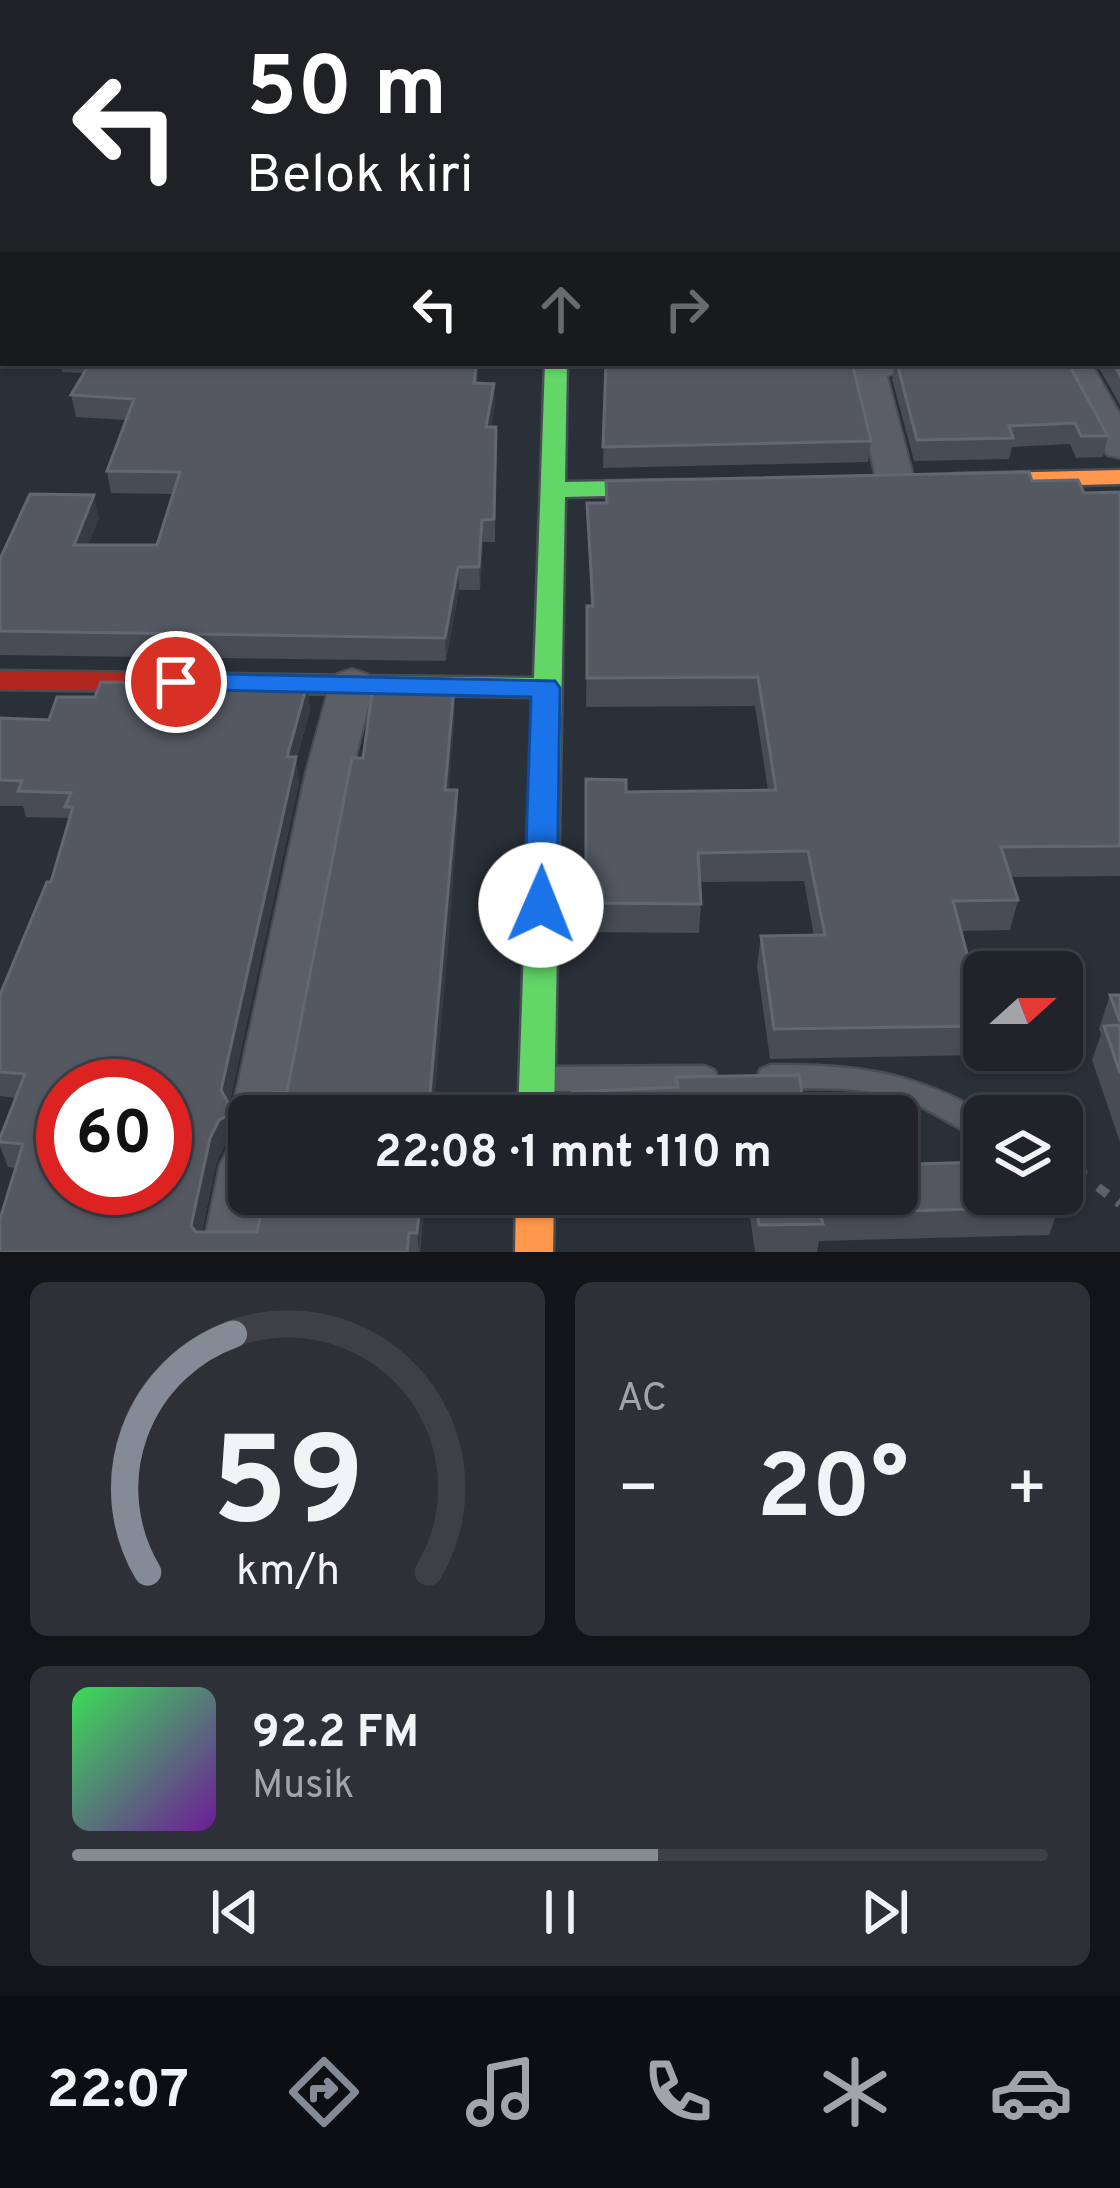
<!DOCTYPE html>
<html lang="id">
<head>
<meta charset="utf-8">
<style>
	:root { --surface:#20242a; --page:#2d3036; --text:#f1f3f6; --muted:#a2a4a8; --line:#3d4147; --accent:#848b96 }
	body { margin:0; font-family:Overpass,sans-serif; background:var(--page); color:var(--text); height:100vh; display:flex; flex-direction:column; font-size:45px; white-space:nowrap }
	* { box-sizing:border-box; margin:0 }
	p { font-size:39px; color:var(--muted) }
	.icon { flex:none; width:66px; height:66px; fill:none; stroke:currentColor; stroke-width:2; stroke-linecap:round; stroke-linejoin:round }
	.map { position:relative; height:1252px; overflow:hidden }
	.drawer { display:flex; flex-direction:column; gap:30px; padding:30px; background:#121417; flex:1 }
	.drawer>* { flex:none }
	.banner { position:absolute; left:0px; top:0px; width:1122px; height:366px; box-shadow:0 3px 9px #0004,0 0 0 3px var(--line); background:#202124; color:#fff; overflow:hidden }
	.needle { width:78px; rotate:69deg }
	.tools { position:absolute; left:963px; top:951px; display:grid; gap:24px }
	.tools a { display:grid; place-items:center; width:120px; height:120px; border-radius:18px; background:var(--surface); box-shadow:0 3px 9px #0004,0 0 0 3px var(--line); font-size:60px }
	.speed { position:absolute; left:36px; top:1059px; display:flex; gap:24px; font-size:60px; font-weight:700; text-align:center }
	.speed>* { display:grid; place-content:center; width:156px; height:156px; border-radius:50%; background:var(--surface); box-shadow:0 3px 9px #0004,0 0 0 3px var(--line); line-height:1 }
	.speed .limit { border:18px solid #d22; background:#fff; color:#111 }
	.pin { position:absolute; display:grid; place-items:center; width:102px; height:102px; color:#fff; margin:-51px; border:6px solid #fff; border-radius:50%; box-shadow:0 3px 12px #0007 }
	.me { position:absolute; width:132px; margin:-66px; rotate:1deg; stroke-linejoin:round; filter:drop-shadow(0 0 9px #0008) }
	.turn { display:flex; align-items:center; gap:42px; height:252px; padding:0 48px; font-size:54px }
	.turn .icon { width:156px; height:156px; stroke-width:2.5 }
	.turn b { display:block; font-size:84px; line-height:102px }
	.lanes { display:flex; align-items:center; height:114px; padding:0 48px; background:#0003; justify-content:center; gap:60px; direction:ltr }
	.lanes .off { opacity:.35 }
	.big { font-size:90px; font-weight:700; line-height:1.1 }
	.drawer .card { flex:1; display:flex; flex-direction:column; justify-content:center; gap:18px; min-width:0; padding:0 42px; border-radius:18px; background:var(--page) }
	.drawer .dial { align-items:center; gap:0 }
	.dial svg { height:312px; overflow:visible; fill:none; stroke:var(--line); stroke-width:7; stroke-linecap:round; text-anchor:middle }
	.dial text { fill:var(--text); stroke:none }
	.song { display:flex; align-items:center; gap:36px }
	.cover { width:144px; height:144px; border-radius:18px; background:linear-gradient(135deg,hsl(130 70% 55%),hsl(280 70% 35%)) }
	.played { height:12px; border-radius:6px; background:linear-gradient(90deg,var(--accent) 60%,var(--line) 60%) }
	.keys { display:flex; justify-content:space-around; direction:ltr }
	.heat { display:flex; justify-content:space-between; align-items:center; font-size:66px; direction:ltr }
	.drawer .tiles { flex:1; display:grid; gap:30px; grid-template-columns:1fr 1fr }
	.card:last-child { grid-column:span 2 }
	.trip { position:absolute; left:228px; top:1095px; width:690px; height:120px; border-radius:18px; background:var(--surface); box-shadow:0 3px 9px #0004,0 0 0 3px var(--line); font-weight:700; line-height:120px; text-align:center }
	.tabs { display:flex; height:192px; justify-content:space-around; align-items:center; background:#0d0e11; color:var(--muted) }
	.tabs .icon { width:84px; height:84px }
	.tabs .on { color:var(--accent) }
	.tabs b { font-size:54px; color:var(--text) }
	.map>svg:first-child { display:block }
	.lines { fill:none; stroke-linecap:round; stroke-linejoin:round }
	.lane-casing { stroke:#484c55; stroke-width:5 }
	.street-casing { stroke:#484c55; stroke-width:4 }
	.fast-casing { stroke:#484c55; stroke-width:5 }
	.slow-casing { stroke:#484c55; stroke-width:5 }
	.jam-casing { stroke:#484c55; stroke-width:5 }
	.path { stroke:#5c6268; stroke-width:9; stroke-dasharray:12 12; stroke-linecap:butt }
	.lane { fill:#5a5e66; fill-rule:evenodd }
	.street { fill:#5a5e66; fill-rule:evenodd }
	.fast { fill:#63d668; fill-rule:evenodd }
	.slow { fill:#ff974d; fill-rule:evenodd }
	.jam { fill:#b3261e; fill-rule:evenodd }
	.wall { fill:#474c55 }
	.shaded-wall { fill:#373c44 }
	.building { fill:#535861; stroke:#626872; stroke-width:3; fill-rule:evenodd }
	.route { fill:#1a73e8; stroke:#114b97; stroke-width:3 }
</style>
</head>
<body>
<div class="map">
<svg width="1120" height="1252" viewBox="0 0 1120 1252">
	<rect width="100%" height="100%" fill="#2a3038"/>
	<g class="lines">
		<defs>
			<path id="lane" d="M771,1065C861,1065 910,1071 990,1116H984V1139C960,1131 939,1114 915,1104C870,1085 819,1088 771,1089L761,1085L757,1077L761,1069Z
				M704,1066L714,1070L718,1078L714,1086L704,1090L555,1091L545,1087L541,1079L545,1071L555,1067Z
				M1062,1155L1080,1163L1085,1172L1080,1181L1070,1185L1062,1182Z"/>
			<path id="street" d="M860,363H908L903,370L887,376L915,483L909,491H883L877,483L852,374Z
				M1057,363H1091L1120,414V458L1107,455L1102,447Z
				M352,669L367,674L374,684L351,776L287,1116H249V1137L239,1133L231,1116L305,776L330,684L337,674Z
				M249,1139V1194H273L262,1252H202L220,1165L229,1147Z"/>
			<path id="fast" d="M550,0H566V3H550Z
				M545,363H567L565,482L684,480L696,487L684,494L565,497L554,1116H518L533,697L358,694L344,685L358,676L534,678Z"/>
			<path id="slow" d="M1120,470V484L954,488L942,481L954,474Z
				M516,1194H554L553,1252H515Z"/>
			<path id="jam" d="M0,671L358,676L372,685L358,694L0,689Z"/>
		</defs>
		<use href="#lane" class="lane-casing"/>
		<use href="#street" class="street-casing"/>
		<use href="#fast" class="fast-casing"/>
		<use href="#slow" class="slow-casing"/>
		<use href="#jam" class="jam-casing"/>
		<path class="path" d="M1098,1187L1120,1204"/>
		<use href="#lane" class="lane"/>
		<use href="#street" class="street"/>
		<use href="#fast" class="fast"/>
		<use href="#slow" class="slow"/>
		<use href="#jam" class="jam"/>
	</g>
	<path class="wall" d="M569,0H703V3H569Z
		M1119,61L1120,63V405L1096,363H1119Z
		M60,363H478L477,384L495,406L491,427H496L495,542H483L480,590H459L446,661L0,655V559L99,518L88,545H157L173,494L111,493L107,471L126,420L76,417L71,395L84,373L62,372Z
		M606,363L853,367L871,441L868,462L603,468Z
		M895,363H1068L1108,436L1103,457L1076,458L1070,444L1012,447L1009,459L914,461L892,379Z
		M606,481H1032L1084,493L1120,492V876L1011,877L1018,900L1010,930L961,931L984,1018V1033L978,1055L770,1059L757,966L761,936H814L804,881L700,882L701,904L699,933L585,932L586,779L626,792L768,790L755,706L586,707L587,606H591L587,503H605Z
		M307,685L310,710L296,761L299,782L229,1104L239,1138L225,1145L216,1163L202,1232H257L266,1194H425L420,1252H0L16,1168L8,1167L0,1146V1138L16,1098L0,1096V995L51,882L69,822L68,818L26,817L23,806H0V718L49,720L95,697Z
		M1110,995H1120V1142L1092,1060L1101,1034L1099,1029Z
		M799,1075L805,1115L904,1113L914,1164L984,1162V1194H1055L1059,1207L1049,1235L819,1241L817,1252H755L747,1194H897V1116H571L572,1092L676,1087V1077Z"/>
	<path class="shaded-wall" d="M3,58V82L0,87V63Z
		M494,384L495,406L486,449V427Z
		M94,495L99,518L79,568L74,545Z
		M482,520L483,542L480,590L479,567Z
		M458,567L459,590L446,661L445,638Z
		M307,685L310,710L296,761L299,782L227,1115L221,1090L287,757Z
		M454,687L455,712L447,816L445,790Z
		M457,790L458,816L449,938L433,1116H428Z
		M234,1113L239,1138L225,1145L216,1163L198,1251L191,1226L210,1138L219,1120Z
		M421,1194H425L419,1252L417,1233Z"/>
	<path class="building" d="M0,0H523V3H3V34V26L0,27Z
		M613,0H703V3H613Z
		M1119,61L1120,63L1119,228Z
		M1119,234L1120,248V375L1113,363H1119Z
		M90,363H476L474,383L494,384L486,427H496L494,519L482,520L479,567H458L445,638L0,631V559L30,494L94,495L74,545H157L180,472L107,471L134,399L71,395Z
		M606,363H852L871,441L603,447Z
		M897,363H1068L1108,436H1081L1075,423L1009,426L1013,438L917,440Z
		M1029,472L1032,481L1078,480L1084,493L1120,492V846L1001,847L1018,900L953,901L984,1018V1026L774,1029L761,936L825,935L808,851L698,853L701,904L586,903V779L626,780V792L776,790L758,677L587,678V606H593L587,503H607L606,481Z
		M101,682L307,685L287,757H296L221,1090L234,1113L219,1120L210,1138L191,1226L196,1232H257L266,1194H421L417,1233H409L407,1252H0V1219L23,1144L0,1142V1138L25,1074L0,1072V995L47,882H51L73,807H65L71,793L18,791L22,781L0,780V718L49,720L57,697H95ZM63,1086H165V1188H63Z
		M373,686L454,687L445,790H457L428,1116H249L248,1165V1095L287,1092L352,758H363Z
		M1110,995H1120V1022Z
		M1120,1025V1073L1104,1026Z
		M799,1075L805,1115L904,1113L914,1164L984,1162V1194H1055L1059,1207L820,1213L823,1224L759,1225L755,1194H897V1116H572V1092L678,1087L676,1077Z"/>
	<path class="route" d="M176,673L555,681L560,688L557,905L552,914L541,918L529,914L524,905L531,697L166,689L162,682L166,675Z"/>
</svg>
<div class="tools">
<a><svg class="needle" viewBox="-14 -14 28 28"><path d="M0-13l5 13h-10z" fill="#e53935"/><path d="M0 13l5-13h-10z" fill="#a2a4a8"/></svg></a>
<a><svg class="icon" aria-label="layers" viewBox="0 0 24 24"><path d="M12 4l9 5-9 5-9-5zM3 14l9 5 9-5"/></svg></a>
</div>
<div class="speed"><div class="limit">60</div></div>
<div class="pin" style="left:176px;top:682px;background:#d93025"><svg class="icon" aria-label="arrive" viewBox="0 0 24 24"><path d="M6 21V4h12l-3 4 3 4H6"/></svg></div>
<svg class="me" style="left:541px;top:905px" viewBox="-20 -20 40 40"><circle r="19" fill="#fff"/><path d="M0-13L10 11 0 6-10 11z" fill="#1a73e8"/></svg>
<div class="trip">22:08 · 1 mnt · 110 m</div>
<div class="banner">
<div class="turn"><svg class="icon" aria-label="left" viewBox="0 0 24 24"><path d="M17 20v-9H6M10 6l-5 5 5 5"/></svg><div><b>50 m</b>Belok kiri</div></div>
<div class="lanes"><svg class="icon" aria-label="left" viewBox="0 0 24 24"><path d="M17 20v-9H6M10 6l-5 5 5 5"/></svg><svg class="icon off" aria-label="ahead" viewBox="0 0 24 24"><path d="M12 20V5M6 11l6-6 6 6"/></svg><svg class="icon off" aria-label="right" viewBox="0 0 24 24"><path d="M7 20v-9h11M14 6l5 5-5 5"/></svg></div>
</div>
</div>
<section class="drawer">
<div class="tiles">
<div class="card dial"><svg viewBox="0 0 100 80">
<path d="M14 69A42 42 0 1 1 86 69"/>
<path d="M14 69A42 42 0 0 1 36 8" stroke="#848b96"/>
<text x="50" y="56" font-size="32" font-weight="700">59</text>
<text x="50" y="72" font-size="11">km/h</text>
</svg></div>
<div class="card"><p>AC</p>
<div class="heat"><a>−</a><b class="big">20°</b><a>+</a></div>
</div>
<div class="card">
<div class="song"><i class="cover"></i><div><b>92.2 FM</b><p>Musik</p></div></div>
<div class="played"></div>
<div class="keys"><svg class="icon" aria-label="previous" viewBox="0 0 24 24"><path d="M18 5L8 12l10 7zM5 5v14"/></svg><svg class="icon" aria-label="pause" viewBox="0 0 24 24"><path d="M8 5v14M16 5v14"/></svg><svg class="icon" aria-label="next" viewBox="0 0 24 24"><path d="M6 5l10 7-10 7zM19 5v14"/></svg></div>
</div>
</div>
</section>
<nav class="tabs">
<b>22:07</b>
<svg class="icon on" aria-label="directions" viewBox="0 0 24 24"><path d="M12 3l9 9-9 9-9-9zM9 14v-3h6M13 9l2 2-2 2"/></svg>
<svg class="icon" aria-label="music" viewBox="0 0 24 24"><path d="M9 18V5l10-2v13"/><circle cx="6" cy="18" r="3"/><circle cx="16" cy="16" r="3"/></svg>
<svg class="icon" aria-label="phone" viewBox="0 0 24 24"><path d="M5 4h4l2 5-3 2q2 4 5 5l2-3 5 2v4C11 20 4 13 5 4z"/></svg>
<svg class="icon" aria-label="climate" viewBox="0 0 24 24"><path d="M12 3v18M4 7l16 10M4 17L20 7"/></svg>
<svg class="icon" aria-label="car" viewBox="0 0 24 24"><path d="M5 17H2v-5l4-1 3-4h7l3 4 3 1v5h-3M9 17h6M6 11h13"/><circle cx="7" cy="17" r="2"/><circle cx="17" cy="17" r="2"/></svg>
</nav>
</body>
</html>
